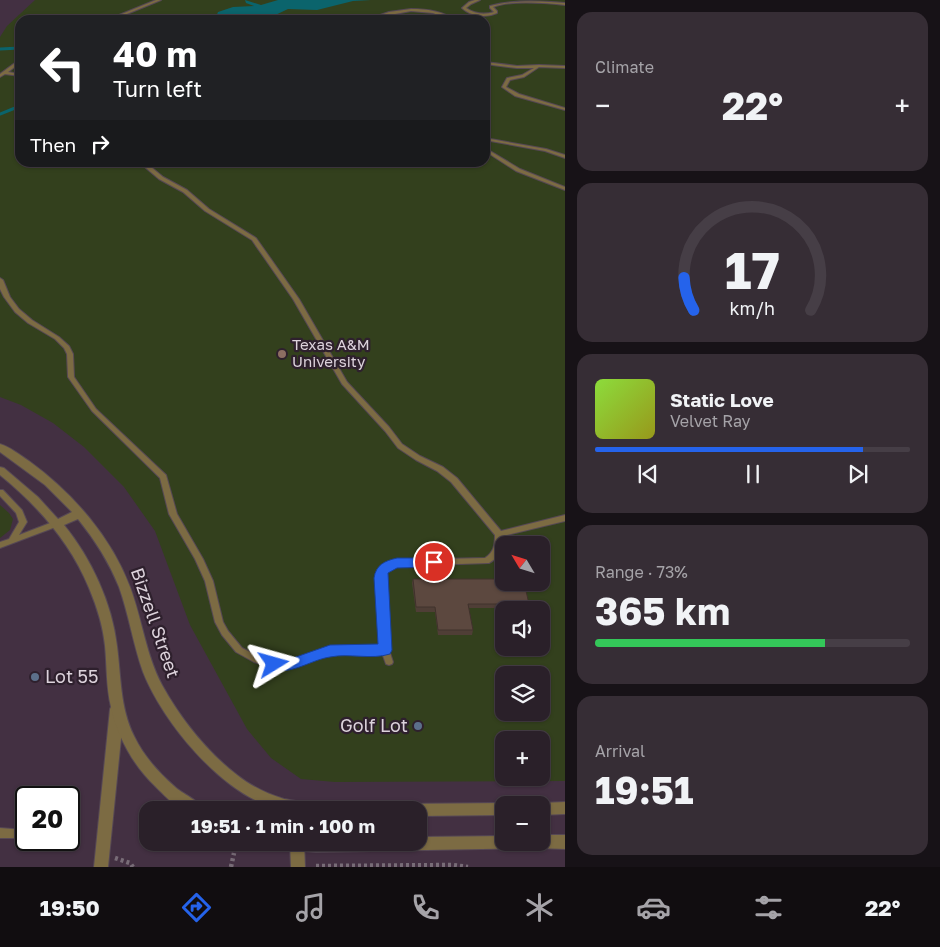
<!DOCTYPE html>
<html lang="en">
<head>
<meta charset="utf-8">
<style>
	:root { --surface:#2a2029; --page:#362d35; --text:#f1f3f6; --muted:#a5a3a8; --line:#463e46; --accent:#2563eb }
	body { margin:0; font-family:"Golos Text",sans-serif; background:var(--page); color:var(--text); height:100vh; display:flex; flex-direction:column; font-size:19px; white-space:nowrap }
	* { box-sizing:border-box; margin:0 }
	p { font-size:16px; color:var(--muted) }
	.icon { flex:none; width:28px; height:28px; fill:none; stroke:currentColor; stroke-width:2; stroke-linecap:round; stroke-linejoin:round }
	.map { position:relative; flex:1; overflow:hidden }
	.sheet { display:flex; flex-direction:column; gap:12px; padding:12px; background:#171217; width:375px }
	.sheet>* { flex:none }
	.top-card { position:absolute; left:15px; top:15px; width:475px; height:152px; border-radius:15px; box-shadow:0 1px 4px #0004,0 0 0 1px var(--line); background:#202124; color:#fff; overflow:hidden }
	.needle { width:32px; rotate:308deg }
	.fabs { position:absolute; left:495px; top:536px; display:grid; gap:10px }
	.fabs a { display:grid; place-items:center; width:55px; height:55px; border-radius:10px; background:var(--surface); box-shadow:0 1px 4px #0004,0 0 0 1px var(--line); font-size:25px }
	.speed { position:absolute; left:15px; top:786px; display:flex; gap:10px; font-size:25px; font-weight:700; text-align:center }
	.speed>* { display:grid; place-content:center; width:65px; height:65px; border-radius:50%; background:var(--surface); box-shadow:0 1px 4px #0004,0 0 0 1px var(--line); line-height:1 }
	.speed .limit { border:2px solid #111; border-radius:8px; background:#fff; color:#111 }
	.pin { position:absolute; display:grid; place-items:center; width:42px; height:42px; color:#fff; margin:-21px; border:2px solid #fff; border-radius:50%; box-shadow:0 1px 5px #0007 }
	.me { position:absolute; width:55px; margin:-28px; rotate:82deg; stroke-linejoin:round; filter:drop-shadow(0 0 4px #0008) }
	.turn { display:flex; align-items:center; gap:18px; height:105px; padding:0 15px; font-size:22px }
	.turn .icon { width:65px; height:65px; stroke-width:2.5 }
	.turn b { display:block; font-size:35px; line-height:42px }
	.then { display:flex; align-items:center; height:48px; padding:0 15px; background:#0003; gap:10px; font-size:19px }
	.big { font-size:38px; font-weight:700; line-height:1.1 }
	.sheet .card { flex:1; display:flex; flex-direction:column; justify-content:center; gap:8px; min-width:0; padding:0 18px; border-radius:15px; background:var(--page) }
	.sheet .dial { align-items:center; gap:0 }
	.dial svg { height:130px; overflow:visible; fill:none; stroke:var(--line); stroke-width:7; stroke-linecap:round; text-anchor:middle }
	.dial text { fill:var(--text); stroke:none }
	.song { display:flex; align-items:center; gap:15px }
	.cover { width:60px; height:60px; border-radius:8px; background:linear-gradient(135deg,hsl(90 70% 55%),hsl(60 70% 35%)) }
	.played { height:5px; border-radius:2px; background:linear-gradient(90deg,var(--accent) 85%,var(--line) 85%) }
	.keys { display:flex; justify-content:space-around; direction:ltr }
	.heat { display:flex; justify-content:space-between; align-items:center; font-size:28px; direction:ltr }
	.charge { height:8px; border-radius:4px; background:linear-gradient(90deg,#34c759 73%,var(--line) 0) }
	.trip { position:absolute; left:139px; top:801px; width:288px; height:50px; border-radius:15px; background:var(--surface); box-shadow:0 1px 4px #0004,0 0 0 1px var(--line); font-weight:700; line-height:50px; text-align:center }
	.tab-bar { display:flex; height:80px; justify-content:space-around; align-items:center; background:#110d10; color:var(--muted) }
	.tab-bar .icon { width:35px; height:35px }
	.tab-bar .current { color:var(--accent) }
	.tab-bar b { font-size:22px; color:var(--text) }
	main { display:flex; flex:1; min-height:0 }
	.map>svg:first-child { display:block }
	.built { fill:#433042; fill-rule:evenodd }
	.green { fill:#33401d; fill-rule:evenodd }
	.water { fill:#0b646c }
	.lines { fill:none; stroke-linecap:round; stroke-linejoin:round }
	.stream { stroke:#0b646c; stroke-width:3 }
	.service-casing { stroke:#564855; stroke-width:2 }
	.minor-casing { stroke:#564855; stroke-width:2 }
	.tertiary-casing { stroke:#564855; stroke-width:2 }
	.path { stroke:#786c77; stroke-width:4.5; stroke-dasharray:3 3; stroke-linecap:butt }
	.service { fill:#7c6b43; fill-rule:evenodd }
	.minor { fill:#7c6b43; fill-rule:evenodd }
	.tertiary { fill:#7c6b43; fill-rule:evenodd }
	.wall { fill:#4f3e36 }
	.building { fill:#5c483f; stroke:#40322c }
	.route { fill:#2563eb; stroke:#184099 }
	.education-dot { fill:#8d6e63; stroke:#2e202d; stroke-width:2 }
	.service-dot { fill:#5c6f8a; stroke:#2e202d; stroke-width:2 }
	.labels { text-anchor:middle; stroke-width:4.5; stroke-linejoin:round; paint-order:stroke }
	.poi-label { font-size:15px; fill:#dcd2db; stroke:#2e202d; text-anchor:start }
	.near-street-label { font-size:18px; fill:#dcd2db; stroke:#2e202d }
	.near-poi-label { font-size:18px; fill:#dcd2db; stroke:#2e202d; text-anchor:start }
</style>
</head>
<body>
<main>
<div class="map">
<svg width="565" height="867" viewBox="0 0 565 867">
	<rect width="100%" height="100%" fill="#382a37"/>
	<path class="built" d="M0,0H565V867H0ZM20,20H485V162H20ZM504,545H541V582H504ZM504,610H541V648H504ZM504,675H541V712H504ZM504,740H541V778H504ZM26,798H69V840H26ZM504,805H541V842H504ZM148,810H418V842H148Z"/>
	<path class="green" d="M35,0H565V781L335,782L301,779L271,758L247,729L190,625L155,531L124,487L84,447L53,423L21,405L0,397V37L7,26ZM20,20H485V162H20ZM504,545H541V582H504ZM504,610H541V648H504ZM504,675H541V712H504ZM504,740H541V778H504Z
		M0,505L9,513L13,519L10,530L0,538Z"/>
	<path class="water" d="M245,0L261,5L278,0H371L353,1L317,10L288,9L267,19L210,20L216,17L218,12L233,7L254,6L246,3Z"/>
	<g class="lines">
		<path class="stream" d="M0,49L20,48
			M0,114L20,106"/>
		<defs>
			<path id="service" d="M156,0H161L112,20H107Z
				M475,0H480L471,4L466,8C475,14 484,15 494,12L490,8V6C510,0 543,1 565,3V5C546,3 510,0 493,7L497,11V13C486,18 472,17 462,8L469,2Z
				M411,9C427,9 442,11 455,20H450L433,13L411,11L390,15L372,20H366L389,12Z
				M19,60H20V63L8,72L20,74V76L5,74L0,77V74Z
				M485,62L517,66L539,65L565,66V68L539,67L524,77L510,80L506,87L519,94L565,108V110L515,96L502,87L507,78L522,75L534,68H517L485,64Z
				M485,138L546,149L565,155V158L545,151L485,140Z
				M485,148L520,169L565,187V190L516,171L485,151Z
				M139,162H145L163,177L187,190L209,209L256,238L299,299L347,382L389,427L402,444L420,456L443,467L457,478L501,531L565,515V521L503,536C503,548 500,557 489,563L397,566C390,568 386,571 384,578L389,650L393,662L392,664L389,665L386,664L382,653L330,654L293,666L274,668L254,662L236,652L222,635L215,622L205,581L195,559L169,514L160,478L92,411L68,377L67,354L64,348L55,339L28,323L15,312L4,297L0,289V278L3,280L10,297L19,309L32,320L59,337L69,346L73,354L74,377L96,409L166,475L177,514L203,559L213,581L223,622L228,631L242,648L260,657L274,662L293,660L330,648L381,647L376,578C380,566 385,563 397,560L485,558C494,552 495,545 495,535L451,482L437,471L416,460L398,448L385,431L342,384L293,299L252,240L205,211L183,192L159,179Z
				M0,490H3L22,510L27,522L19,535L58,520L61,521L62,523L61,525L0,548V542L9,539L19,522L16,513L0,496Z
				M0,828L26,830V838H0Z"/>
			<path id="minor" d="M117,704L122,705L124,709L108,867H94L110,709L112,705Z
				M290,842H304L305,867H291Z"/>
			<path id="tertiary" d="M0,444C10,447 20,455 29,461C73,493 111,537 130,587C142,619 146,655 162,685C180,718 207,752 237,775C251,786 267,794 284,799C294,801 305,802 314,805L316,810C304,810 290,812 278,809C223,795 163,723 143,672C133,644 129,615 119,587C109,562 95,540 78,519L64,525C91,558 112,603 117,646C121,676 120,708 134,736C143,755 158,772 174,786C182,794 199,800 203,810C198,810 189,812 184,810C175,807 161,792 155,786C133,765 117,736 111,707C106,687 107,666 105,646C103,626 97,607 89,588C70,542 38,506 0,475V467L4,468L38,497L58,519L72,512L45,485L0,452Z
				M565,802V814L541,815V805H536L541,803Z
				M504,803L509,805H504V815L418,816V810H390L392,805L397,804Z
				M541,835H565V849L538,848L316,852L280,849L275,847L273,842H418V837L504,836V842H541Z"/>
		</defs>
		<use href="#service" class="service-casing"/>
		<use href="#minor" class="minor-casing"/>
		<use href="#tertiary" class="tertiary-casing"/>
		<path class="path" d="M115,858L130,863L133,867
			M316,866L453,865L468,867
			M231,867L234,853"/>
		<use href="#service" class="service"/>
		<use href="#minor" class="minor"/>
		<use href="#tertiary" class="tertiary"/>
	</g>
	<path class="wall" d="M413,579L529,604L528,608H469L473,630L472,635H438L435,612H416L412,583Z"/>
	<path class="building" d="M413,579H504V582H524L529,604H468L473,630H438L435,607H416Z"/>
	<path class="route" d="M397,558H434L439,559L441,562L439,566L434,567L397,568L388,573L392,650L390,654C371,660 350,653 330,657C310,660 291,676 269,669L267,664L269,660L293,658L330,645L378,644L374,578C376,565 384,561 397,558Z"/>
	<circle class="education-dot" cx="282" cy="354" r="5"/>
	<g class="service-dot">
		<circle cx="35" cy="677" r="5"/>
		<circle cx="418" cy="726" r="5"/>
	</g>
	<g class="labels">
		<g class="poi-label">
			<text x="292" y="350">Texas A&amp;M<tspan x="292" dy="17">University</tspan></text>
		</g>
		<g class="near-street-label">
			<text transform="translate(155 623) rotate(71)" y="6">Bizzell Street</text>
		</g>
		<g class="near-poi-label">
			<text x="45" y="683">Lot 55</text>
			<text x="408" y="732" text-anchor="end">Golf Lot</text>
		</g>
	</g>
</svg>
<div class="fabs">
<a><svg class="needle" viewBox="-14 -14 28 28"><path d="M0-13l5 13h-10z" fill="#e53935"/><path d="M0 13l5-13h-10z" fill="#a5a3a8"/></svg></a>
<a><svg class="icon" aria-label="sound" viewBox="0 0 24 24"><path d="M4 9h4l5-4v14l-5-4H4zM17 9q2 3 0 6"/></svg></a>
<a><svg class="icon" aria-label="layers" viewBox="0 0 24 24"><path d="M12 4l9 5-9 5-9-5zM3 14l9 5 9-5"/></svg></a>
<a>+</a>
<a>−</a>
</div>
<div class="speed"><div class="limit">20</div></div>
<div class="pin" style="left:434px;top:562px;background:#d93025"><svg class="icon" aria-label="arrive" viewBox="0 0 24 24"><path d="M6 21V4h12l-3 4 3 4H6"/></svg></div>
<svg class="me" style="left:274px;top:664px" viewBox="-20 -20 40 40"><path d="M0-17L14 15 0 8-14 15z" fill="#2563eb" stroke="#fff" stroke-width="4"/></svg>
<div class="trip">19:51 · 1 min · 100 m</div>
<div class="top-card">
<div class="turn"><svg class="icon" aria-label="left" viewBox="0 0 24 24"><path d="M17 20v-9H6M10 6l-5 5 5 5"/></svg><div><b>40 m</b>Turn left</div></div>
<div class="then">Then<svg class="icon" aria-label="right" viewBox="0 0 24 24"><path d="M7 20v-9h11M14 6l5 5-5 5"/></svg></div>
</div>
</div>
<section class="sheet">
<div class="card"><p>Climate</p>
<div class="heat"><a>−</a><b class="big">22°</b><a>+</a></div>
</div>
<div class="card dial"><svg viewBox="0 0 100 80">
<path d="M14 69A42 42 0 1 1 86 69"/>
<path d="M14 69A42 42 0 0 1 8 49" stroke="#2563eb"/>
<text x="50" y="56" font-size="32" font-weight="700">17</text>
<text x="50" y="72" font-size="11">km/h</text>
</svg></div>
<div class="card">
<div class="song"><i class="cover"></i><div><b>Static Love</b><p>Velvet Ray</p></div></div>
<div class="played"></div>
<div class="keys"><svg class="icon" aria-label="previous" viewBox="0 0 24 24"><path d="M18 5L8 12l10 7zM5 5v14"/></svg><svg class="icon" aria-label="pause" viewBox="0 0 24 24"><path d="M8 5v14M16 5v14"/></svg><svg class="icon" aria-label="next" viewBox="0 0 24 24"><path d="M6 5l10 7-10 7zM19 5v14"/></svg></div>
</div>
<div class="card"><p>Range · 73%</p><b class="big">365 km</b><div class="charge"></div></div>
<div class="card"><p>Arrival</p><b class="big">19:51</b></div>
</section>
</main>
<nav class="tab-bar">
<b>19:50</b>
<svg class="icon current" aria-label="directions" viewBox="0 0 24 24"><path d="M12 3l9 9-9 9-9-9zM9 14v-3h6M13 9l2 2-2 2"/></svg>
<svg class="icon" aria-label="music" viewBox="0 0 24 24"><path d="M9 18V5l10-2v13"/><circle cx="6" cy="18" r="3"/><circle cx="16" cy="16" r="3"/></svg>
<svg class="icon" aria-label="phone" viewBox="0 0 24 24"><path d="M5 4h4l2 5-3 2q2 4 5 5l2-3 5 2v4C11 20 4 13 5 4z"/></svg>
<svg class="icon" aria-label="climate" viewBox="0 0 24 24"><path d="M12 3v18M4 7l16 10M4 17L20 7"/></svg>
<svg class="icon" aria-label="car" viewBox="0 0 24 24"><path d="M5 17H2v-5l4-1 3-4h7l3 4 3 1v5h-3M9 17h6M6 11h13"/><circle cx="7" cy="17" r="2"/><circle cx="17" cy="17" r="2"/></svg>
<svg class="icon" aria-label="filters" viewBox="0 0 24 24"><path d="M4 7h16M4 17h16"/><circle cx="9" cy="7" r="2"/><circle cx="15" cy="17" r="2"/></svg>
<b>22°</b>
</nav>
</body>
</html>
